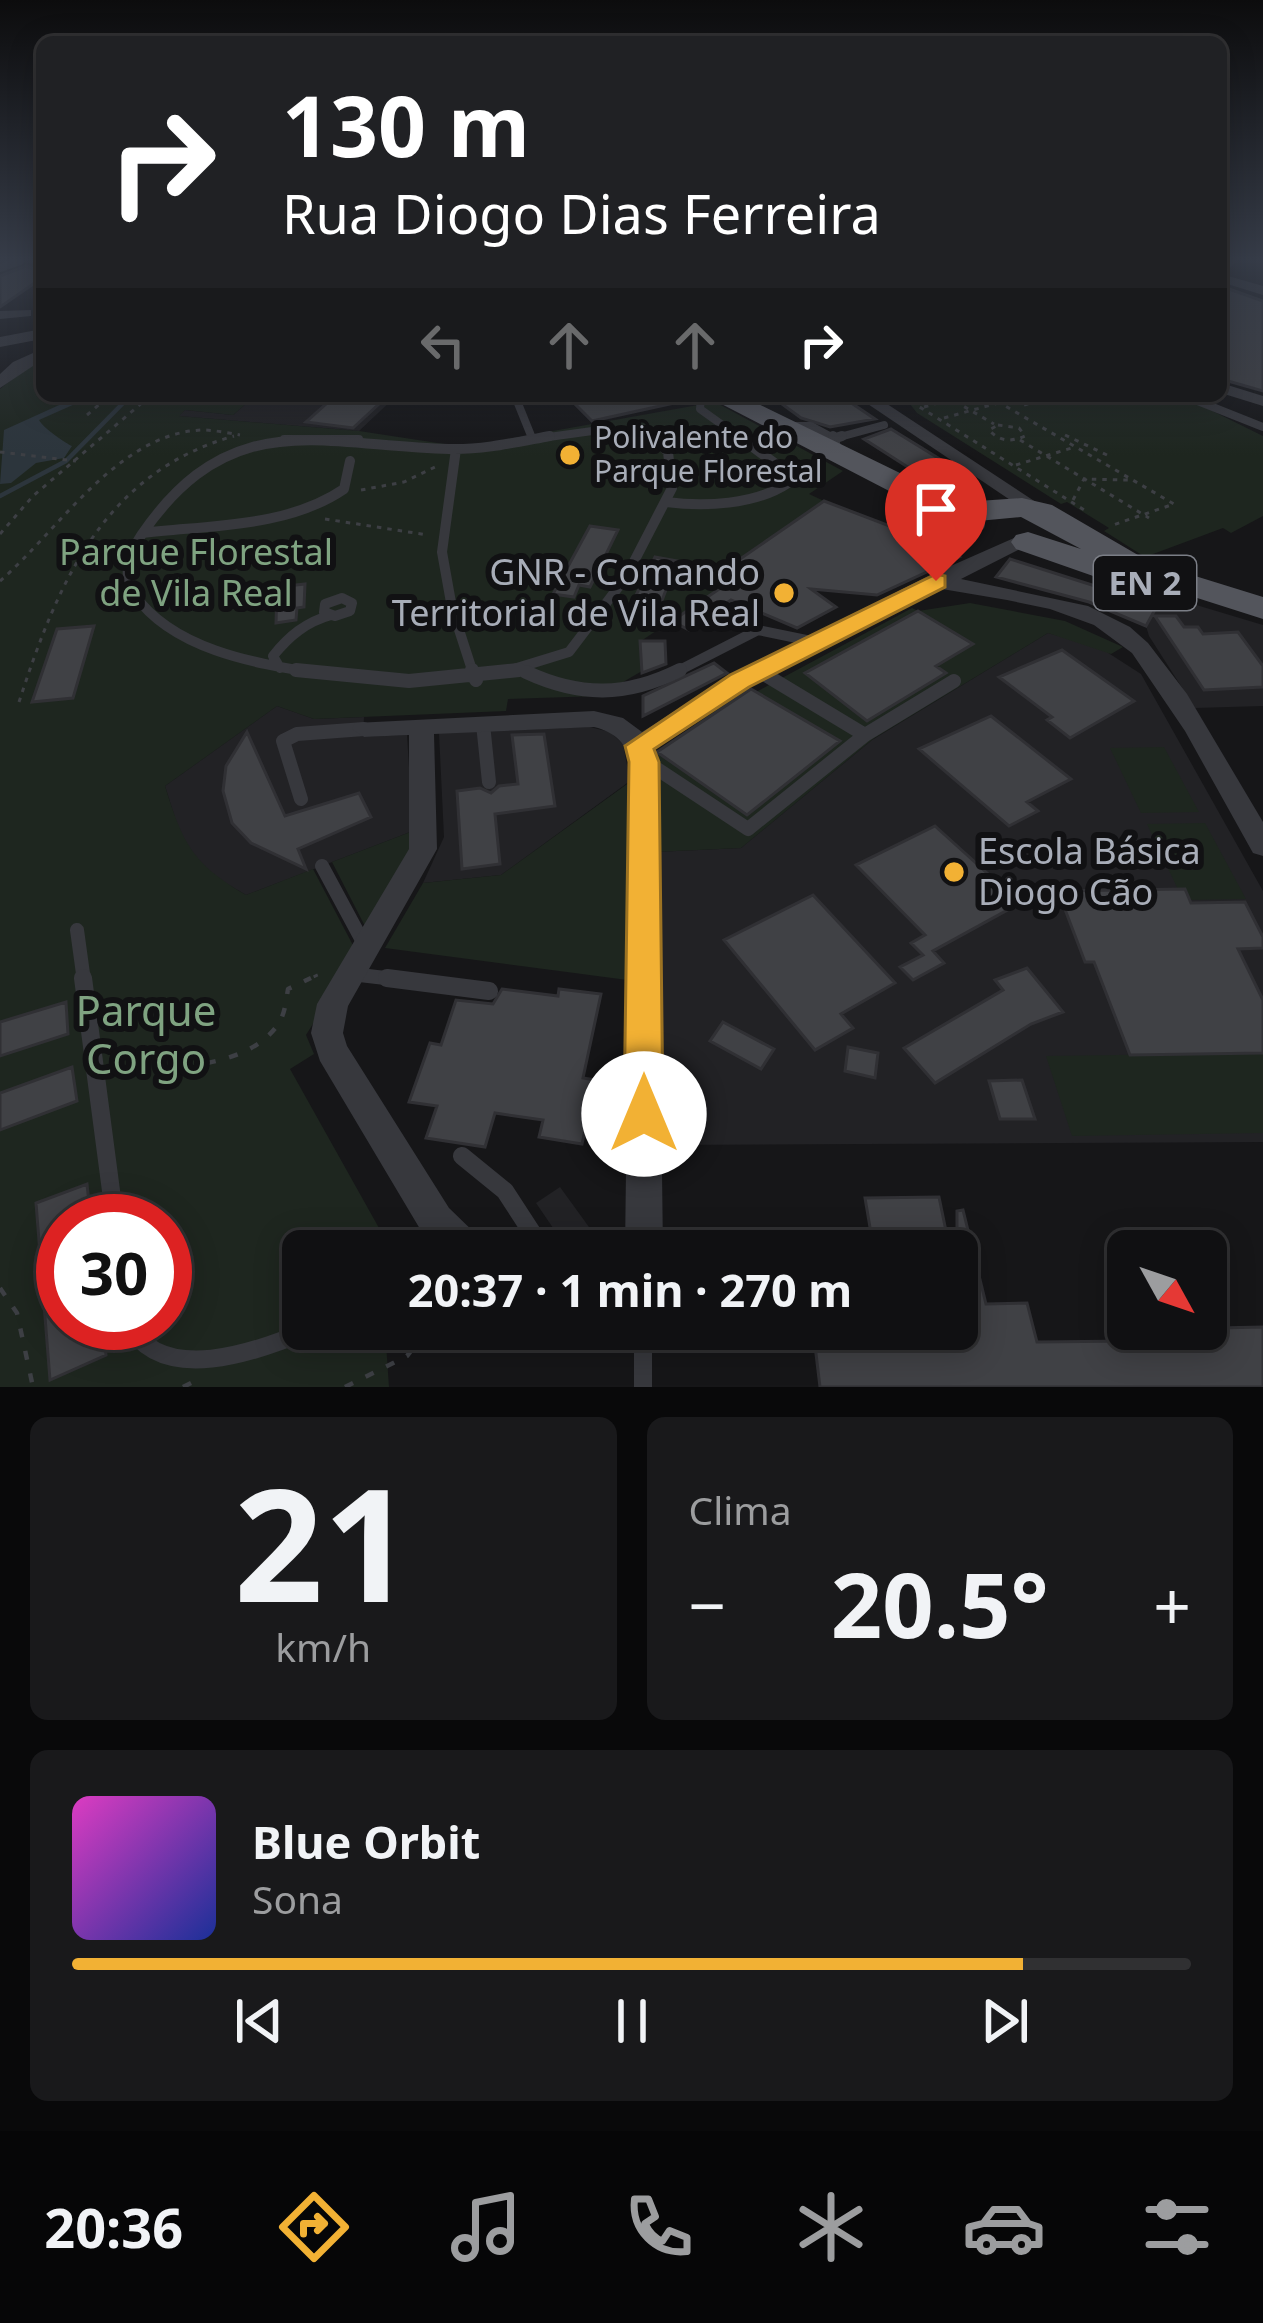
<!DOCTYPE html>
<html lang="pt">
<head>
<meta charset="utf-8">
<style>
	:root { --surface:#101012; --page:#19191b; --text:#f1f3f6; --muted:#9c9d9f; --line:#303032; --accent:#f2b134 }
	body { margin:0; font-family:"Noto Sans",sans-serif; background:var(--page); color:var(--text); height:100vh; display:flex; flex-direction:column; font-size:45px; white-space:nowrap }
	* { box-sizing:border-box; margin:0 }
	p { font-size:39px; color:var(--muted) }
	.icon { flex:none; width:66px; height:66px; fill:none; stroke:currentColor; stroke-width:2; stroke-linecap:round; stroke-linejoin:round }
	.map { position:relative; height:1387px; overflow:hidden }
	.side { display:flex; flex-direction:column; gap:30px; padding:30px; background:#09090a; flex:1 }
	.side>* { flex:none }
	.guide { position:absolute; left:36px; top:36px; width:1191px; height:366px; border-radius:18px; box-shadow:0 6px 30px #0003,0 0 0 3px var(--line); background:#202124; color:#fff; overflow:hidden }
	.needle { width:78px; rotate:130deg }
	.tools { position:absolute; left:1107px; top:1230px; display:grid; gap:24px }
	.tools a { display:grid; place-items:center; width:120px; height:120px; border-radius:18px; background:var(--surface); box-shadow:0 6px 30px #0003,0 0 0 3px var(--line); font-size:60px }
	.speed { position:absolute; left:36px; top:1194px; display:flex; gap:24px; font-size:60px; font-weight:700; text-align:center }
	.speed>* { display:grid; place-content:center; width:156px; height:156px; border-radius:50%; background:var(--surface); box-shadow:0 6px 30px #0003,0 0 0 3px var(--line); line-height:1 }
	.speed .limit { border:18px solid #d22; background:#fff; color:#111 }
	.pin { position:absolute; display:grid; place-items:center; width:102px; height:102px; color:#fff; margin:-123px -51px; border-radius:50% 50% 50% 0; rotate:-45deg; box-shadow:0 0 12px #0007 }
	.pin .icon { rotate:45deg }
	.me { position:absolute; width:132px; margin:-66px; rotate:0deg; stroke-linejoin:round; filter:drop-shadow(0 0 9px #0008) }
	.turn { display:flex; align-items:center; gap:42px; height:252px; padding:0 48px; font-size:54px }
	.turn .icon { width:156px; height:156px; stroke-width:2.5 }
	.turn b { display:block; font-size:84px; line-height:102px }
	.lanes { display:flex; align-items:center; height:114px; padding:0 48px; background:#0003; justify-content:center; gap:60px; direction:ltr }
	.lanes .off { opacity:.35 }
	.big { font-size:90px; font-weight:700; line-height:1.1 }
	.side .tile { flex:1; display:flex; flex-direction:column; justify-content:center; gap:18px; min-width:0; padding:0 42px; border-radius:18px; background:var(--page) }
	.side .dial { align-items:center; gap:0 }
	.dial b { font-size:156px; line-height:1 }
	.song { display:flex; align-items:center; gap:36px }
	.cover { width:144px; height:144px; border-radius:18px; background:linear-gradient(135deg,hsl(310 70% 55%),hsl(230 70% 35%)) }
	.played { height:12px; border-radius:6px; background:linear-gradient(90deg,var(--accent) 85%,var(--line) 85%) }
	.keys { display:flex; justify-content:space-around; direction:ltr }
	.heat { display:flex; justify-content:space-between; align-items:center; font-size:66px; direction:ltr }
	.side .tiles { flex:1; display:grid; gap:30px; grid-template-columns:1fr 1fr }
	.tile:last-child { grid-column:span 2 }
	.trip { position:absolute; left:282px; top:1230px; width:696px; height:120px; border-radius:18px; background:var(--surface); box-shadow:0 6px 30px #0003,0 0 0 3px var(--line); font-weight:700; line-height:120px; text-align:center }
	.tabs { display:flex; height:192px; justify-content:space-around; align-items:center; background:#060607; color:var(--muted) }
	.tabs .icon { width:84px; height:84px }
	.tabs .current { color:var(--accent) }
	.tabs b { font-size:54px; color:var(--text) }
	.map>svg:first-child { display:block }
	.built { fill:#222225 }
	.green { fill:#1e261f; fill-rule:evenodd }
	.water { fill:#2c353c }
	.lines { fill:none; stroke-linecap:round; stroke-linejoin:round }
	.stream { stroke:#2c353c; stroke-width:4.5 }
	.building { fill:#404145; stroke:#303034; stroke-width:3 }
	.path-far1 { stroke:#3d3f44; stroke-width:3; stroke-dasharray:4.5 6; stroke-linecap:butt }
	.path { stroke:#3d3f44; stroke-width:4.5; stroke-dasharray:9 14; stroke-linecap:butt }
	.service-far3 { stroke:#37383d; stroke-width:8 }
	.service-far2 { stroke:#37383d; stroke-width:10 }
	.service-far1 { stroke:#37383d; stroke-width:14 }
	.service { stroke:#37383d; stroke-width:18 }
	.minor { fill:#37383d; fill-rule:evenodd }
	.primary { fill:#53555c; fill-rule:evenodd }
	.route { fill:#f2b134; stroke:#9d7322; stroke-width:3 }
	.poi-dot { fill:#f2b134; stroke:#111113; stroke-width:4.5 }
	.labels { text-anchor:middle; stroke-width:12; stroke-linejoin:round; paint-order:stroke }
	.far-poi-label { font-size:30px; fill:#a8adb8; stroke:#111113; text-anchor:start }
	.shield { fill:#111113; stroke:#7b7e86; stroke-width:3 }
	.shield-label { font-size:33px; font-weight:bold; fill:#a8adb8 }
	.park-label { font-size:36px; fill:#7fa381; stroke:#111113 }
	.poi-label { font-size:36px; fill:#a8adb8; stroke:#111113; text-anchor:end }
	.near-park-label { font-size:42px; fill:#7fa381; stroke:#111113 }
</style>
</head>
<body>
<div class="map">
<svg width="1263" height="1387" viewBox="0 0 1263 1387">
	<rect width="100%" height="100%" fill="#161618"/>
	<path class="built" d="M255,396H385L394,398L359,431L178,416L185,410L233,415Z
		M1163,595L1263,625V706L1195,708L1149,636L1146,626Z
		M1048,633L1099,647L1141,674L1263,891V1142L662,1145L654,852L741,848L872,740Z
		M277,706L314,719L364,717L363,737L407,735L413,831L246,895L205,871L181,837L165,786Z
		M590,727L610,732L623,744L630,781L501,875L423,883L444,837L439,733Z
		M560,1187L589,1227L564,1244L536,1203Z"/>
	<path class="green" d="M42,355V396H255L233,415L185,410L179,416L359,431L464,447L715,402L843,471L809,494L824,501L716,578L728,583L641,641L642,671L599,696L508,699L506,711L314,719L277,706L165,786C183,844 192,863 246,895L313,869L357,953L306,1035L314,1054L290,1069L379,1228L380,1251H303V1329H385L389,1387H0V389ZM63,1221H165V1323H63Z
		M889,396H1182L1263,436V516L1231,533L1223,528L1145,557L1104,531L1109,528L1067,502L1061,504L917,413L910,404Z
		M970,603L1065,621L1123,647L1111,654L1048,633L873,739L741,848L654,852L653,755L747,687L756,692L912,608L918,611Z
		M1164,747L1199,812L1141,813L1110,748Z
		M630,782L635,981L385,948L423,883L501,875Z
		M1205,823L1246,899L1183,900L1147,824Z
		M413,831L414,852L369,934L332,862Z
		M1263,1053V1133L1072,1136L1046,1056Z"/>
	<path class="water" d="M79,396H93L39,420C43,428 67,444 72,446L64,458L36,463L11,483L0,484L4,430Z"/>
	<g class="lines">
		<path class="stream" d="M0,496L66,461L130,396"/>
	</g>
	<path class="building" d="M26,266L42,272V278L0,307V276Z
		M1229,289L1263,301V391L1221,379V293Z
		M335,396L353,399L380,403L353,428L306,422Z
		M567,396H673L674,403L592,421Z
		M771,396H841L875,419L830,427L801,418Z
		M891,429L943,461L971,481L942,489L864,439Z
		M824,501L895,528L901,540L927,533L950,542L941,549L959,557L877,595L811,589L836,607L797,628L731,600L689,630L672,621L728,583L714,577Z
		M590,526L618,530L590,587L579,585L574,597L553,594Z
		M655,557L677,561L661,603L634,599Z
		M1010,559L1111,591L1157,606L1146,626L1089,602L996,577Z
		M305,584L304,607L297,608L296,620L276,623L277,587Z
		M918,611L973,644L936,666L946,673L867,721L805,673Z
		M1155,616H1176L1184,627H1198L1203,634L1238,632L1263,666V687L1204,690Z
		M94,626L73,698L32,702L57,629Z
		M640,641H665L666,664L642,673Z
		M1062,650L1134,701L1070,738L1047,720L1052,717L999,677Z
		M714,663L727,673L643,716V696Z
		M751,689L840,741L747,815L657,752Z
		M991,716L1071,779L1027,802L1038,811L1009,826L919,749Z
		M247,732L285,816L359,793L371,817L298,849L306,869L251,843L232,823L223,791L226,766Z
		M544,734L555,806L495,814L500,864L462,869L457,791L480,788L491,793L499,786L518,784L512,735Z
		M935,826L1007,891H1042L933,951L944,963L913,980L900,967L923,955L911,943L925,935L856,865Z
		M1185,889L1191,903L1245,902L1263,937V948L1238,949L1263,1000V1053L1130,1055L1094,962H1085L1058,891Z
		M813,895L895,983L841,1014L853,1028L815,1050L724,940Z
		M1027,968L1063,1012L1031,1024L935,1083L904,1048L1003,990L995,980Z
		M502,989L558,996L559,989L601,994L583,1078L596,1080L582,1144L539,1137L543,1120L495,1113L485,1147L426,1138L437,1106L409,1102L430,1043L441,1045L456,1000L493,1004Z
		M66,1002L68,1034L0,1056V1022Z
		M723,1022L774,1049L761,1069L710,1041Z
		M848,1047L878,1053L875,1078L845,1071Z
		M72,1067L77,1101L0,1130V1093Z
		M1022,1080L1035,1119H1000L989,1081Z
		M87,1184L91,1221H63V1323H103L106,1355L50,1380L36,1203Z
		M939,1197L946,1231H957V1211L963,1210L986,1304L1027,1303L1037,1342L1222,1340L1217,1328L1263,1327V1387H820L813,1329H957V1251H874L865,1198Z"/>
	<g class="lines">
		<path class="path-far1" d="M902,396L1089,513
			M946,396L994,424
			M988,396L1174,504L1113,525
			M353,399L357,396
			M1031,400L1044,396
			M1024,405L1056,396
			M924,407L962,396
			M87,415L109,396
			M944,418L998,403
			M998,425L1019,428L1025,436C1011,442 1000,442 989,430Z
			M1065,435L1107,455
			M1020,440L1149,518
			M0,452L76,461
			M1016,465L1075,447
			M361,490L404,482L437,466
			M1073,500L1084,479L1128,480
			M325,519L428,535
			M0,534L33,496L150,396
			M0,581C58,531 118,433 202,430C214,430 228,433 240,435
			M19,702C58,582 104,473 234,436
			M304,981L320,974"/>
		<path class="path" d="M115,1067C165,1068 243,1071 277,1026C285,1015 286,1001 288,989L311,978
			M0,1288L17,1313L33,1387
			M183,1387L197,1380
			M345,1387L407,1356L428,1329"/>
		<path class="service-far3" d="M1227,265L1231,261
			M0,268L20,261
			M515,396L532,438
			M701,396L700,409L742,439
			M1185,396L1263,427
			M791,426H811L835,439
			M836,438L884,425
			M284,439H359
			M534,439L607,429L657,439"/>
		<path class="service-far2" d="M833,436L838,454
			M836,438L842,436
			M456,449L442,552L452,608L473,673
			M666,502C704,507 755,505 788,483L784,470L738,436
			M925,516L932,525L962,536L980,525
			M904,531L931,512
			M143,533C209,525 287,528 344,489L350,461
			M342,598L352,603L350,611L335,616L324,612L325,604Z
			M280,668L273,656C289,636 306,622 331,615
			M315,673C253,663 172,649 134,594C121,575 131,551 142,534C232,404 321,446 449,449C483,450 517,442 550,436
			M501,673L569,652L626,577L672,488L668,452L652,436
			M674,673L758,630L816,642"/>
		<path class="service-far1" d="M296,670L409,681L519,670
			M472,670L476,680
			M759,671L865,735
			M526,672C580,697 626,697 680,670
			M483,724L489,782
			M645,761L748,829L865,735L954,681
			M301,799L283,741L297,734L364,729
			M322,866L364,944
			M77,930L84,981
			M351,974L411,981"/>
		<path class="service" d="M83,978L115,1221
			M387,978L489,991
			M462,1156L505,1191L544,1251
			M128,1323C161,1387 257,1352 311,1329
			M643,1329V1387"/>
		<path class="minor" d="M1221,274L1263,286V295L1221,282Z
			M31,310V316L0,319V311Z
			M42,329V339L0,347V337Z
			M42,349V360L0,388V374L13,362Z
			M1221,383L1263,396V406L1221,393Z
			M856,396H875L1051,512L1041,518L1034,516Z
			M1021,535L1031,541L1028,545L961,579L1088,606L1130,627L1148,643L1187,694L1263,822V856L1253,853L1185,731L1132,653L1094,625L1050,609L1007,600L942,589L740,690L652,749L657,770L663,1251H625L631,770C629,746 618,733 594,727L434,734L437,849L348,1006L343,1033L347,1046L449,1208L480,1238L486,1251H440L423,1234L320,1061L311,1033L317,1004L409,849V735L364,737L352,729L355,723L594,711L623,718L642,732L724,680L928,576Z"/>
		<path class="primary" d="M706,396H742L941,493L978,501L1022,498L1052,505L1150,562L1263,597V619L1122,574L1108,580L1096,577L1016,549L1011,542L1016,535L1028,532L1081,549L1021,517L978,521L920,507Z"/>
	</g>
	<linearGradient id="sky" x2="0" y2="1"><stop stop-color="#0c0c0d"/><stop offset="0.57" stop-color="#363c48"/><stop offset="1" stop-color="#363c48" stop-opacity="0"/></linearGradient>
	<rect width="1263" height="455" fill="url(#sky)"/>
	<path class="route" d="M936,574L945,576V587L749,687L654,749L659,762L663,1114L658,1126L644,1131L630,1126L624,1114L629,762L625,746L730,675Z"/>
	<g class="poi-dot">
		<circle cx="570" cy="455" r="12"/>
		<circle cx="784" cy="593" r="12"/>
		<circle cx="954" cy="872" r="12"/>
	</g>
	<g class="labels">
		<g class="far-poi-label">
			<text x="594" y="448">Polivalente do<tspan x="594" dy="34">Parque Florestal</tspan></text>
		</g>
		<rect class="shield" x="1094" y="556" width="102" height="54" rx="9"/>
		<g class="shield-label">
			<text x="1145" y="595">EN 2</text>
		</g>
		<g class="park-label">
			<text x="196" y="565">Parque Florestal<tspan x="196" dy="41">de Vila Real</tspan></text>
		</g>
		<g class="poi-label">
			<text x="760" y="585">GNR - Comando<tspan x="760" dy="41">Territorial de Vila Real</tspan></text>
			<text x="978" y="864" text-anchor="start">Escola Básica<tspan x="978" dy="41">Diogo Cão</tspan></text>
		</g>
		<g class="near-park-label">
			<text x="146" y="1026">Parque<tspan x="146" dy="48">Corgo</tspan></text>
		</g>
	</g>
</svg>
<div class="tools">
<a><svg class="needle" viewBox="-14 -14 28 28"><path d="M0-13l5 13h-10z" fill="#e53935"/><path d="M0 13l5-13h-10z" fill="#9c9d9f"/></svg></a>
</div>
<div class="speed"><div class="limit">30</div></div>
<div class="pin" style="left:936px;top:581px;background:#d93025"><svg class="icon" aria-label="arrive" viewBox="0 0 24 24"><path d="M6 21V4h12l-3 4 3 4H6"/></svg></div>
<svg class="me" style="left:644px;top:1114px" viewBox="-20 -20 40 40"><circle r="19" fill="#fff"/><path d="M0-13L10 11 0 6-10 11z" fill="#f2b134"/></svg>
<div class="trip">20:37 · 1 min · 270 m</div>
<div class="guide">
<div class="turn"><svg class="icon" aria-label="right" viewBox="0 0 24 24"><path d="M7 20v-9h11M14 6l5 5-5 5"/></svg><div><b>130 m</b>Rua Diogo Dias Ferreira</div></div>
<div class="lanes"><svg class="icon off" aria-label="left" viewBox="0 0 24 24"><path d="M17 20v-9H6M10 6l-5 5 5 5"/></svg><svg class="icon off" aria-label="ahead" viewBox="0 0 24 24"><path d="M12 20V5M6 11l6-6 6 6"/></svg><svg class="icon off" aria-label="ahead" viewBox="0 0 24 24"><path d="M12 20V5M6 11l6-6 6 6"/></svg><svg class="icon" aria-label="right" viewBox="0 0 24 24"><path d="M7 20v-9h11M14 6l5 5-5 5"/></svg></div>
</div>
</div>
<section class="side">
<div class="tiles">
<div class="tile dial"><b>21</b><p>km/h</p></div>
<div class="tile"><p>Clima</p>
<div class="heat"><a>−</a><b class="big">20.5°</b><a>+</a></div>
</div>
<div class="tile">
<div class="song"><i class="cover"></i><div><b>Blue Orbit</b><p>Sona</p></div></div>
<div class="played"></div>
<div class="keys"><svg class="icon" aria-label="previous" viewBox="0 0 24 24"><path d="M18 5L8 12l10 7zM5 5v14"/></svg><svg class="icon" aria-label="pause" viewBox="0 0 24 24"><path d="M8 5v14M16 5v14"/></svg><svg class="icon" aria-label="next" viewBox="0 0 24 24"><path d="M6 5l10 7-10 7zM19 5v14"/></svg></div>
</div>
</div>
</section>
<nav class="tabs">
<b>20:36</b>
<svg class="icon current" aria-label="directions" viewBox="0 0 24 24"><path d="M12 3l9 9-9 9-9-9zM9 14v-3h6M13 9l2 2-2 2"/></svg>
<svg class="icon" aria-label="music" viewBox="0 0 24 24"><path d="M9 18V5l10-2v13"/><circle cx="6" cy="18" r="3"/><circle cx="16" cy="16" r="3"/></svg>
<svg class="icon" aria-label="phone" viewBox="0 0 24 24"><path d="M5 4h4l2 5-3 2q2 4 5 5l2-3 5 2v4C11 20 4 13 5 4z"/></svg>
<svg class="icon" aria-label="climate" viewBox="0 0 24 24"><path d="M12 3v18M4 7l16 10M4 17L20 7"/></svg>
<svg class="icon" aria-label="car" viewBox="0 0 24 24"><path d="M5 17H2v-5l4-1 3-4h7l3 4 3 1v5h-3M9 17h6M6 11h13"/><circle cx="7" cy="17" r="2"/><circle cx="17" cy="17" r="2"/></svg>
<svg class="icon" aria-label="filters" viewBox="0 0 24 24"><path d="M4 7h16M4 17h16"/><circle cx="9" cy="7" r="2"/><circle cx="15" cy="17" r="2"/></svg>
</nav>
</body>
</html>
